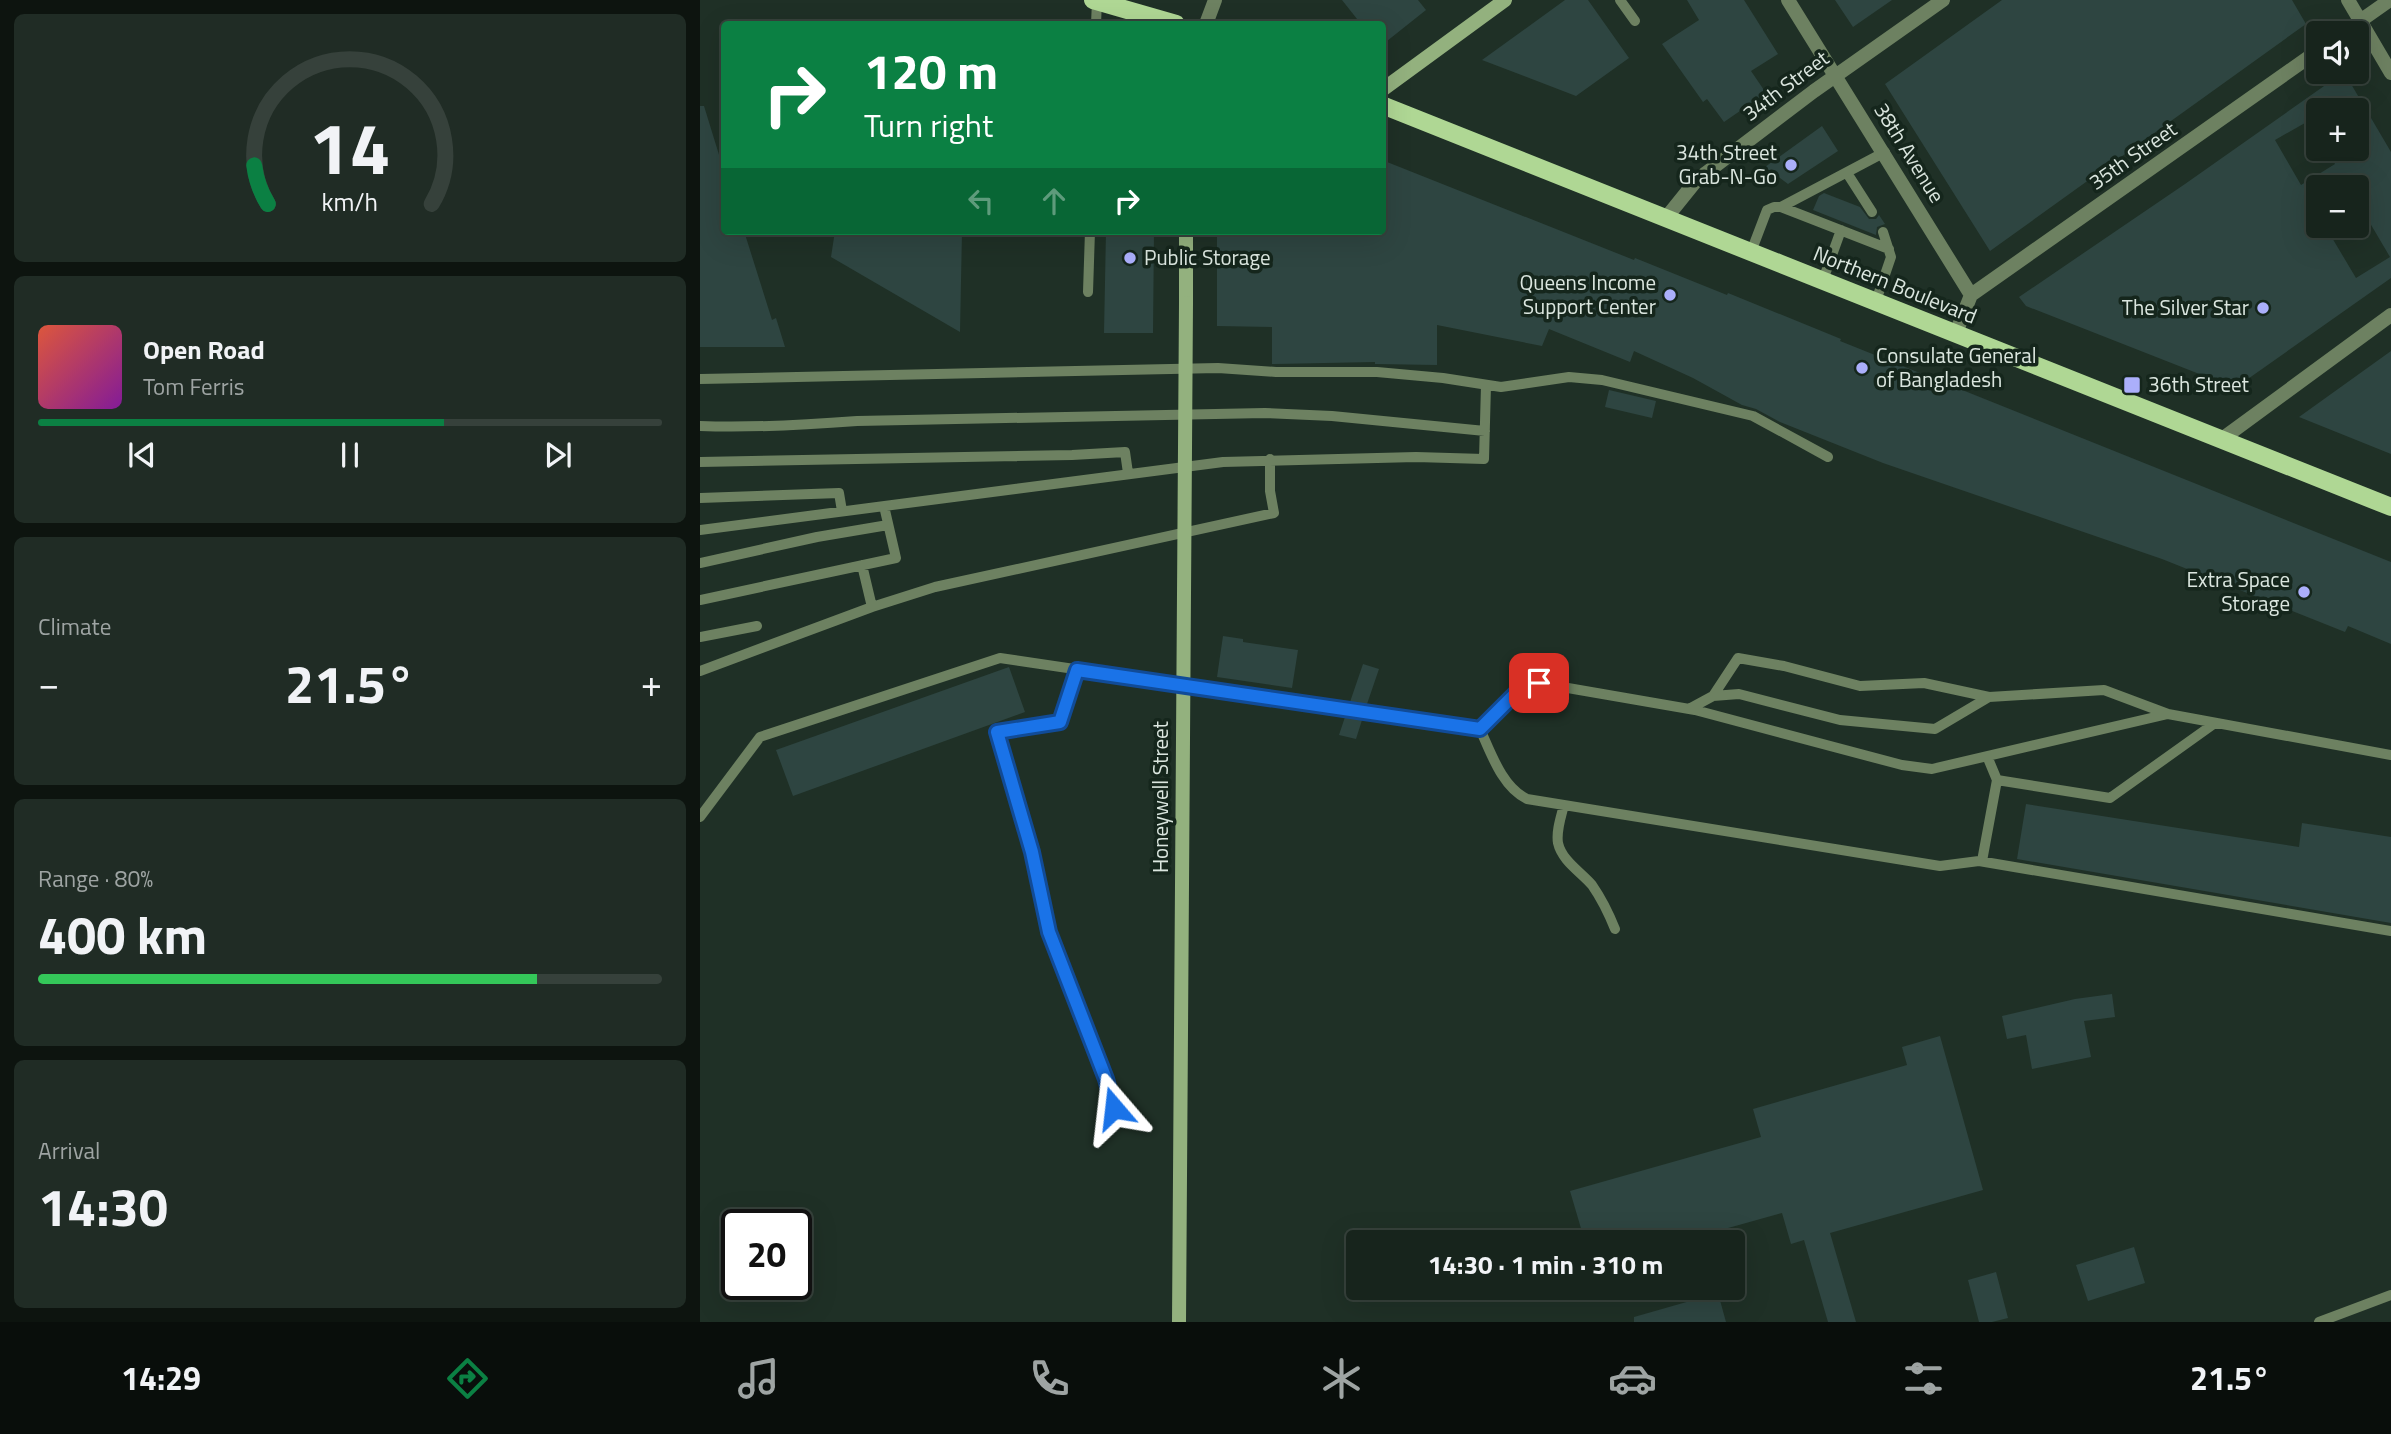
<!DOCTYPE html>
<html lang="en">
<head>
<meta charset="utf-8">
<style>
	:root { --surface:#17241c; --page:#202c25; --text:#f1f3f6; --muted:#9ea4a3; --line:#36413b; --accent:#0b8043 }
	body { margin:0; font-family:"Titillium Web",sans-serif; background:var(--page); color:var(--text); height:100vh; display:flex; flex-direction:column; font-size:26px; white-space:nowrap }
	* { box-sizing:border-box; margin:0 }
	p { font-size:23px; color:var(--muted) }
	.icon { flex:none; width:38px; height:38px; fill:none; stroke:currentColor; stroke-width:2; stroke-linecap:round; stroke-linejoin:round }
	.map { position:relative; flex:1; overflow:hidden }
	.side { display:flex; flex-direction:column; gap:14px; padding:14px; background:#0d140f; width:700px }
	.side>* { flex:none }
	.hud { position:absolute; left:21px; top:21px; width:665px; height:214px; border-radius:7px; box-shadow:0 7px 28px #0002,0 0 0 2px var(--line); background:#0b8043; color:#fff; overflow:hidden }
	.controls { position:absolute; left:1606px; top:21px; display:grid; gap:14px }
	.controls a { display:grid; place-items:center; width:63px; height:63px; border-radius:7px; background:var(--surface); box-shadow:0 7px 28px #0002,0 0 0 2px var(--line); font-size:35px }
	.speed { position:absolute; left:21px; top:1209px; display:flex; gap:14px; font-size:35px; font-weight:700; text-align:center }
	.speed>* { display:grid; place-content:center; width:91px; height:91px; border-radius:50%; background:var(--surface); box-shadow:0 7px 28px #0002,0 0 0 2px var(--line); line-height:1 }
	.speed .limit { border:4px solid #111; border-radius:10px; background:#fff; color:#111 }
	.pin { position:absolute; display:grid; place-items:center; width:60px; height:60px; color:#fff; margin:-30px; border-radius:14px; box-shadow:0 4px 10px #0006 }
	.me { position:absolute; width:77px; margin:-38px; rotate:343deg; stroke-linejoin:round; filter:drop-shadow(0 0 5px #0008) }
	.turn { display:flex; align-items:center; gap:24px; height:147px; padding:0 28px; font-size:32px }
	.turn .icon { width:91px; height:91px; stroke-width:2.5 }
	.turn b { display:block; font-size:49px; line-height:60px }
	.lanes { display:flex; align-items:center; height:66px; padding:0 28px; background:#0003; justify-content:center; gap:35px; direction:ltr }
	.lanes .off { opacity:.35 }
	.big { font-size:52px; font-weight:700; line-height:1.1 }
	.side .tile { flex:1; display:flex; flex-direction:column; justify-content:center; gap:10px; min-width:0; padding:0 24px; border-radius:10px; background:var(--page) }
	.side .dial { align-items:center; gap:0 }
	.dial svg { height:182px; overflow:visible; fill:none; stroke:var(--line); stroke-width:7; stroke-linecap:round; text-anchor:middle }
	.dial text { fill:var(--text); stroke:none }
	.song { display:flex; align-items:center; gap:21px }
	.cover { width:84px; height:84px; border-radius:10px; background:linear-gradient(135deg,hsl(10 70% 55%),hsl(290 70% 35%)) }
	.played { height:7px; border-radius:4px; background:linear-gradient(90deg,var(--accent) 65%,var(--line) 65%) }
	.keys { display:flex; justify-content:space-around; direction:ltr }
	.heat { display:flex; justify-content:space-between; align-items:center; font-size:38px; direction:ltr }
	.charge { height:10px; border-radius:5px; background:linear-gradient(90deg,#34c759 80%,var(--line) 0) }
	.trip { position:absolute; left:646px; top:1230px; width:399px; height:70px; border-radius:7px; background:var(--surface); box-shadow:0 7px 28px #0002,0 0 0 2px var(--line); font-weight:700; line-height:70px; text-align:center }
	.dock { display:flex; height:112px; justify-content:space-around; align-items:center; background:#090e0b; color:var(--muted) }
	.dock .icon { width:49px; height:49px }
	.dock .active { color:var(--accent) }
	.dock b { font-size:32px; color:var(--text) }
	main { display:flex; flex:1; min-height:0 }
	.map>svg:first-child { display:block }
	.building { fill:#2e4541; fill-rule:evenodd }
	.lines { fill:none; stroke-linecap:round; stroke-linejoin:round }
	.lane { stroke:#6d8161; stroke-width:10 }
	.street { stroke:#6d8161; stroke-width:14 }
	.secondary { stroke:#93b17e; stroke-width:14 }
	.primary { stroke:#afd794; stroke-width:18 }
	.secondary-bridge { stroke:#93b17e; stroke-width:14 }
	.route-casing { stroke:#114b97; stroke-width:18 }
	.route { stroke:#1a73e8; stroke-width:12 }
	.poi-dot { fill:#abaffb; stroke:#15261c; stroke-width:2.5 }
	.labels { text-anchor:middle; stroke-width:7; stroke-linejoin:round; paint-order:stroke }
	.street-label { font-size:21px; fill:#dbe6df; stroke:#15261c }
	.poi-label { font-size:21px; fill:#dbe6df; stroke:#15261c; text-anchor:end }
</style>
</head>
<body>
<main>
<section class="side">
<div class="tile dial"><svg viewBox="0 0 100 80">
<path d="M14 69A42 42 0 1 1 86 69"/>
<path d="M14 69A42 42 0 0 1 8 52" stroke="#0b8043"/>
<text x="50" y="56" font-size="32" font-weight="700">14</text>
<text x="50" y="72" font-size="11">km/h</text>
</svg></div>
<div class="tile">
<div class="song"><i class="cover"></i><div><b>Open Road</b><p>Tom Ferris</p></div></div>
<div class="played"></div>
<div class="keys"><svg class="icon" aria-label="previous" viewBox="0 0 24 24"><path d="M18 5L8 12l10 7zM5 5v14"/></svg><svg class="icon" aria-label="pause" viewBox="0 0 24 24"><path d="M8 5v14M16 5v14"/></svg><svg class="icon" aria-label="next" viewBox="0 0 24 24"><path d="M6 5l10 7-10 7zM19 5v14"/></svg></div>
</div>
<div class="tile"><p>Climate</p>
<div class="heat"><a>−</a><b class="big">21.5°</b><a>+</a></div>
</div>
<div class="tile"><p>Range · 80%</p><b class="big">400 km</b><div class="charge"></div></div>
<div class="tile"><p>Arrival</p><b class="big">14:30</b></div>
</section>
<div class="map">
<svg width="1691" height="1322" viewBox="0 0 1691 1322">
	<rect width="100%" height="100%" fill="#1f3026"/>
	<path class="building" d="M642,0H718L726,10L682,45V24H661Z
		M865,0H888L929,58L876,96L782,60Z
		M987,0H1044L1078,54L1051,71L1066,93L1024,122L1007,99L1003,102L962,44L999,20Z
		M1135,0H1192L1153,27Z
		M1302,0H1592L1606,24L1290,251L1185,84Z
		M1644,72L1691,152V278L1535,388L1326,306L1319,297L1485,184ZM1619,110H1657V149H1626L1635,164L1601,185L1575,140L1619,115ZM1619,187H1657V201L1690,257L1656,278L1625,226H1619Z
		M0,106H4L24,171V231H44L72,320L76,318L85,347H0Z
		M1122,126L1138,151L1088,184L1065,167Z
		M682,160L934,260L935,258L1027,295L1028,293L1141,339L1140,341L1691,562V644L1648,626L1645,632L1462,559L1183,463L1080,422L1056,409L1042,405L993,378L934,351L930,362L849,329L842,346L737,325V365L675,364V362L575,364H572V327L517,326V231H682Z
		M1124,193L1160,207L1169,219H1176L1179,215L1185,224L1177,227L1176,235L1113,210L1119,196Z
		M135,231H262L260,332L131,257Z
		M406,231H454L453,333H404Z
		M1691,351V454L1599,417Z
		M909,390L956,401L952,418L905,407Z
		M523,636L543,639V642L598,650L592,688L517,677Z
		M663,664L679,669L667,704L650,702Z
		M309,667L325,712L93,796L76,750Z
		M645,717L662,720L656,739L639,735Z
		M1326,804L1599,847L1602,823L1691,837V923L1317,859Z
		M1412,994L1415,1017L1384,1021L1391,1057L1332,1069L1326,1035L1307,1039L1302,1016L1375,999Z
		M1240,1036L1283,1190L1130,1233L1156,1322H1128L1104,1240L1091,1244L1082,1213L978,1242H885L870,1191L1061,1137L1053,1109L1207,1065L1202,1047Z
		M1434,1247L1445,1283L1388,1301L1376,1265Z
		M1296,1272L1308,1318L1292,1322H1279L1268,1280Z
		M1018,1293L1026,1322H934V1317Z"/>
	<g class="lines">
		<path class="lane" d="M920,0L935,21
			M396,24L397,1
			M1147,173L1172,212
			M1081,207L1189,249
			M1051,252L1067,210L1074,207H1081L1185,152
			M1123,280L1141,230
			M388,292L390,231
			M1176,301L1191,257L1183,232
			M0,379L518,368L576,372H677L743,378L801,387L869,377L902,380L1053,416L1128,457
			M0,426C53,428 105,425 157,421L565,413L632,416L785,431
			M0,462L372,455L425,452L428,473
			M0,498L139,493L142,511
			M0,530L523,462L716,457L784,459L786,385
			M0,563L117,537L188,525
			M162,565L172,607
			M0,600L196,558L184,506
			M0,637L57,626
			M377,670L360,722L297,732L332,852L349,932L406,1079L416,1115
			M0,671L172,607L235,587L574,513L570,491V459
			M1013,696L1039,694L1140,720L1235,729L1289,697
			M989,709L1013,696L1038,658L1084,666L1160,686L1224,683L1289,697L1404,690L1468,714L1691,755
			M780,729C791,753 802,787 827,799L1240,866L1279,861L1691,931
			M780,729L821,688L825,685L839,683L995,710L1202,765L1232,769L1468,714
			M1297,780L1410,798L1515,723
			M864,805C861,817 856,831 858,843C862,861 881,872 892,885C901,898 909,914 915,929
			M0,817L60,737L300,658L780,729
			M1282,861L1297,780L1287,756
			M1619,1322L1691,1295"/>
		<path class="street" d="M1088,0L1271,295L1256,333
			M1648,0L1691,73
			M506,24L515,0
			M1643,33L1690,0
			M966,218L995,182L1006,173L1114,91L1243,0
			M1271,295L1619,50
			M1522,439L1691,315"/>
		<path class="secondary" d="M682,90L805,0
			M486,303V231"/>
		<path class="primary" d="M393,0L476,24
			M682,105L1691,507"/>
		<path class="secondary-bridge" d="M479,1322L486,303"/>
	</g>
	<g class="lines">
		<defs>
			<path id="route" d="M414,1108L406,1079L349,932L332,852L297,732L360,722L377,670L780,729L821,688L825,685L839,683"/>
		</defs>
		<use href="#route" class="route-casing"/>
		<use href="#route" class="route"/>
	</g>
	<g class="poi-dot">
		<circle cx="1091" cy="165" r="7"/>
		<circle cx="430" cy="258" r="7"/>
		<circle cx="970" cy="295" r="7"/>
		<circle cx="1563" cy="308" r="7"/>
		<circle cx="1162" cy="368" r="7"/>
		<rect x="1423" y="376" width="18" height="18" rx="3.5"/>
		<circle cx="1604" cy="592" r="7"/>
	</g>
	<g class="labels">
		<g class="street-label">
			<text transform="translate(1086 86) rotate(-37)" y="7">34th Street</text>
			<text transform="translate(1209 153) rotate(58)" y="7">38th Avenue</text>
			<text transform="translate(1433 156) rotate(-35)" y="7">35th Street</text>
			<text transform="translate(1195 285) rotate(22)" y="7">Northern Boulevard</text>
			<text transform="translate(461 797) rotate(-90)" y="7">Honeywell Street</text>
		</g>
		<g class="poi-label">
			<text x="1077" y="160">34th Street<tspan x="1077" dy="24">Grab-N-Go</tspan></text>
			<text x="444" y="265" text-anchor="start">Public Storage</text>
			<text x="956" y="290">Queens Income<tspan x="956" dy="24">Support Center</tspan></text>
			<text x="1549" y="315">The Silver Star</text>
			<text x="1176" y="363" text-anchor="start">Consulate General<tspan x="1176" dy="24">of Bangladesh</tspan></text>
			<text x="1448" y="392" text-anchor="start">36th Street</text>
			<text x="1590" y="587">Extra Space<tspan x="1590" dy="24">Storage</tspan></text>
		</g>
	</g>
</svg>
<div class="controls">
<a><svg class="icon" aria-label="sound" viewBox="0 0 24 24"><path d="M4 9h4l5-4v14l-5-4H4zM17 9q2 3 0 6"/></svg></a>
<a>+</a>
<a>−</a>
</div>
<div class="speed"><div class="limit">20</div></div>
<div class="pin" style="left:839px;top:683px;background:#d93025"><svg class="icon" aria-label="arrive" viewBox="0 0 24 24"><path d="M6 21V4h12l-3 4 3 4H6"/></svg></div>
<svg class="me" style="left:414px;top:1108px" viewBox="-20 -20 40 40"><path d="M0-17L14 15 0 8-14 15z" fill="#1a73e8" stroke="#fff" stroke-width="4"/></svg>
<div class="trip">14:30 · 1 min · 310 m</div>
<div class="hud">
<div class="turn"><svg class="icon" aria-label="right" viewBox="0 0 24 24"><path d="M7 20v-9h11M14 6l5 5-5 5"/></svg><div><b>120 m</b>Turn right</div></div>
<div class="lanes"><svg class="icon off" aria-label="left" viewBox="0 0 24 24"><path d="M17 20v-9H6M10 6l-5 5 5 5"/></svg><svg class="icon off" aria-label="ahead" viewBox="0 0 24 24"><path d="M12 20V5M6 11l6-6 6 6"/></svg><svg class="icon" aria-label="right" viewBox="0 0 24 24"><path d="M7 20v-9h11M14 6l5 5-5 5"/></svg></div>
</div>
</div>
</main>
<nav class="dock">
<b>14:29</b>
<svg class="icon active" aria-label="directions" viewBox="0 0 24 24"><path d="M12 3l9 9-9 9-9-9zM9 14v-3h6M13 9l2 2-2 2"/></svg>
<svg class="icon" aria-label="music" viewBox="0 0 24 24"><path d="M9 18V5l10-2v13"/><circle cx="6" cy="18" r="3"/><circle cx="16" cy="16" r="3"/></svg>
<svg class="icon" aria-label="phone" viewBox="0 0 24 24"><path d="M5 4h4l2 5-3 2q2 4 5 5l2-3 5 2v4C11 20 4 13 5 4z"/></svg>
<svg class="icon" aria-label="climate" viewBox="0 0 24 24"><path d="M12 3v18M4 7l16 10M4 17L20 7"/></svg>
<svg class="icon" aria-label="car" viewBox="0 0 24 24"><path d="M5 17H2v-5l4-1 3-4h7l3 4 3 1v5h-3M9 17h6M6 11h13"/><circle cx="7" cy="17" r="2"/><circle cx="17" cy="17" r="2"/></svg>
<svg class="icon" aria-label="filters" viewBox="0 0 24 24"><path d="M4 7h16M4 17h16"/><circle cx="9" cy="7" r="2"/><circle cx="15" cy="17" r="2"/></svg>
<b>21.5°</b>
</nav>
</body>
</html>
